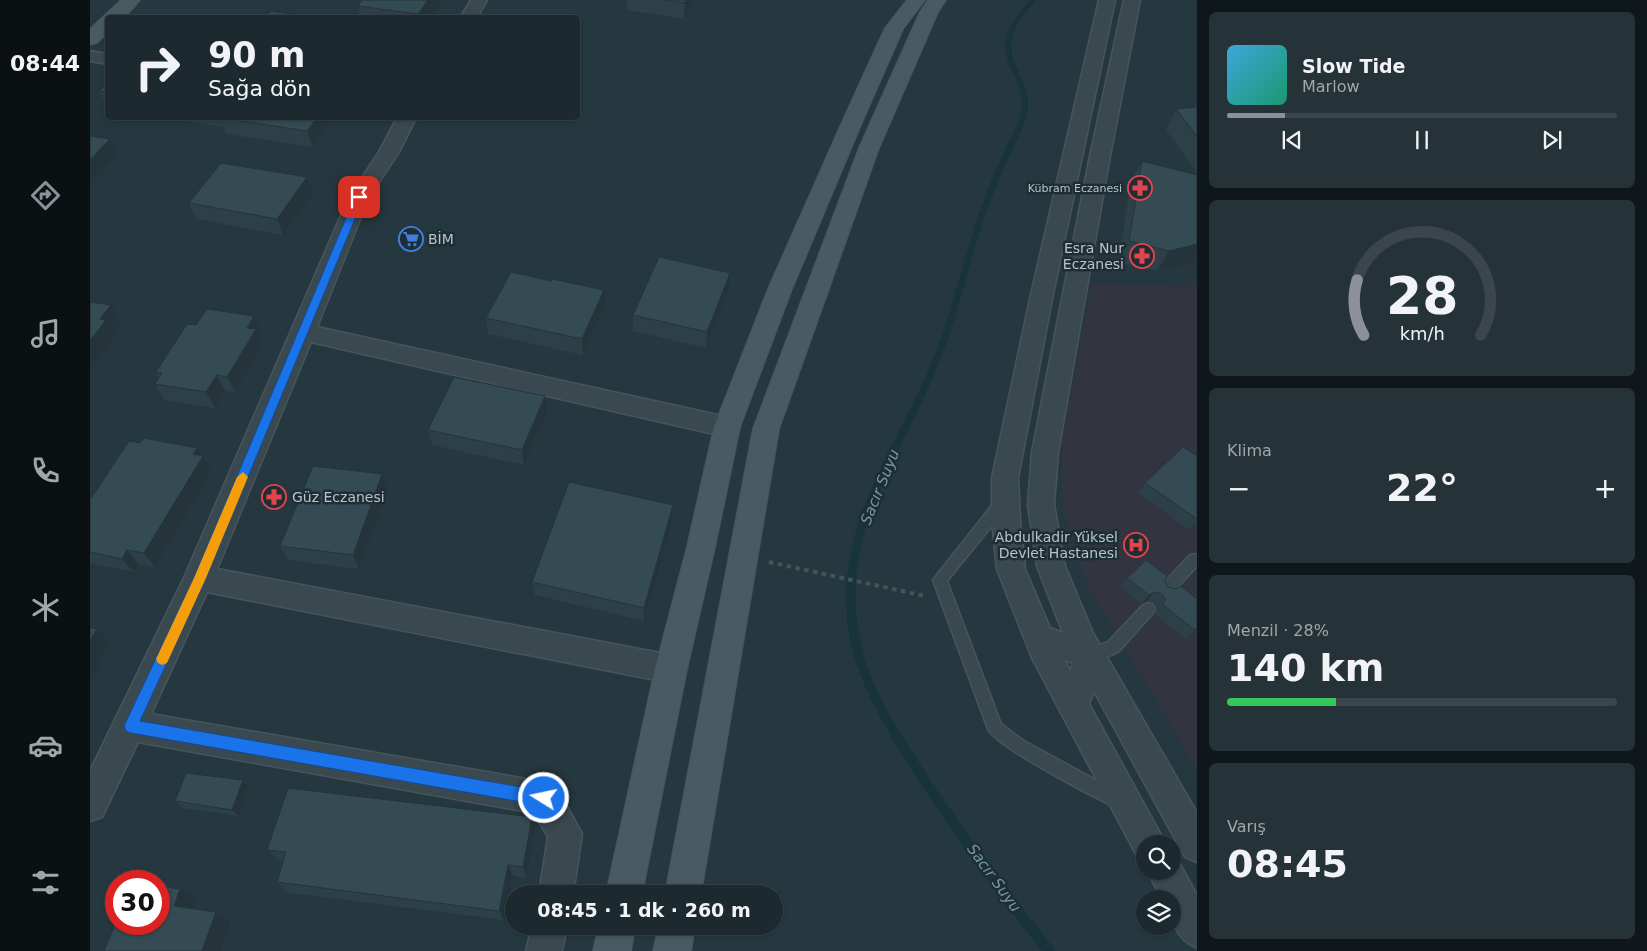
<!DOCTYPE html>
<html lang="tr">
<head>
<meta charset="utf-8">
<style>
	:root { --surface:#1c2a2f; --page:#253237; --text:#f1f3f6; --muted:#a0a7aa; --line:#3a464b; --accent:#8c9099 }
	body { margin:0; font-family:"DejaVu Sans",sans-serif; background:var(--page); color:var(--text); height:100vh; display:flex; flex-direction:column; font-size:19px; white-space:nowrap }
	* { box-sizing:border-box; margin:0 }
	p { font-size:16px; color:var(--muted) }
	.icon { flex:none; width:28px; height:28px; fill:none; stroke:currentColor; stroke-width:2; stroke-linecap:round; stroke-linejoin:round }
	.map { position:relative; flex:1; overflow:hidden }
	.details { display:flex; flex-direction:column; gap:12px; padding:12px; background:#0f171a; width:450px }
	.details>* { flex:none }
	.top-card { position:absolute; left:15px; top:15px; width:475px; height:105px; border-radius:5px; box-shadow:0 1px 4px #0004,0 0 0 1px var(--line); background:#1c2a2f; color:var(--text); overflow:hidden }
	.controls { position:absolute; left:1046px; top:835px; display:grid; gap:10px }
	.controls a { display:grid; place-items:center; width:45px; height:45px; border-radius:50%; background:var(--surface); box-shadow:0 1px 4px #0004,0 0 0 1px var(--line); font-size:25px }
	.speed { position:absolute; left:15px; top:870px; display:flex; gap:10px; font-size:25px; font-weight:700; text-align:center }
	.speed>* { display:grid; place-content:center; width:65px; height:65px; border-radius:50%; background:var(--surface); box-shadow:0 1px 4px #0004,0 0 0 1px var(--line); line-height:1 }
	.speed .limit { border:8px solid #d22; background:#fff; color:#111 }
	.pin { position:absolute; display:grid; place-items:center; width:42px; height:42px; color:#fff; margin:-21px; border-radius:10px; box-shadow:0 2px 8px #0006 }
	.me { position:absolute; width:55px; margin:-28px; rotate:280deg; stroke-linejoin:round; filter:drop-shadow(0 0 4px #0008) }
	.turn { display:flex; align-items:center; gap:18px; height:105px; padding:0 20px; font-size:22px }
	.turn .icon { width:65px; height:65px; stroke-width:2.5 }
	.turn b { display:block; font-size:35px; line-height:42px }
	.big { font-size:38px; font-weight:700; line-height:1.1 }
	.details .widget { flex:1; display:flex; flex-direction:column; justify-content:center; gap:8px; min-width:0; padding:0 18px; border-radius:8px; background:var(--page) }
	.details .dial { align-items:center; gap:0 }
	.dial svg { height:130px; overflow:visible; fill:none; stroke:var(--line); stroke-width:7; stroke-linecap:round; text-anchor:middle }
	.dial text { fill:var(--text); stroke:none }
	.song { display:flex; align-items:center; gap:15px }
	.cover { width:60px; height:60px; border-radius:8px; background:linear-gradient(135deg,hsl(200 70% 55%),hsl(160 70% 35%)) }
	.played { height:5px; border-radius:2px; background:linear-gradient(90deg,var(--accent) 15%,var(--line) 15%) }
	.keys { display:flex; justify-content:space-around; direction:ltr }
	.heat { display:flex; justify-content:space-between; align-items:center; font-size:28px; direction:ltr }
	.charge { height:8px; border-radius:4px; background:linear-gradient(90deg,#34c759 28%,var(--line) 0) }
	.trip { position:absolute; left:415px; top:885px; width:278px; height:50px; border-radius:25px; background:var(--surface); box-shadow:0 1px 4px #0004,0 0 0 1px var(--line); font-weight:700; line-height:50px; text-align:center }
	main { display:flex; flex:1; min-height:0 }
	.menu { display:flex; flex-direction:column; width:90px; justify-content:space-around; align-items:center; background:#0b1113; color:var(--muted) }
	.menu .icon { width:35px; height:35px }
	.menu .selected { color:var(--accent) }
	.menu b { font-size:22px; color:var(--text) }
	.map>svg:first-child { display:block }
	.medical { fill:#323440 }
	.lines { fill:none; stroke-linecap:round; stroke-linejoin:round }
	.stream { fill:#19333d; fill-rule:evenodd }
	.lane-casing { stroke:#46555b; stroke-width:3 }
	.street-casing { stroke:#46555b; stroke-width:3 }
	.secondary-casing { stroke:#46555b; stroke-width:2 }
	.path { stroke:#415852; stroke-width:4; stroke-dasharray:4.5 4.5; stroke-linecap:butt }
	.lane { fill:#3a494f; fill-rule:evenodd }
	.street { fill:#3a494f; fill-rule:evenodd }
	.secondary { fill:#485a62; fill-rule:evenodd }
	.wall { fill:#2e4047 }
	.shaded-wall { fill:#25343a }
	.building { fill:#354b53; stroke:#25343a }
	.route { fill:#1a73e8; stroke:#114b97 }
	.slow { fill:#f59e0b }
	.labels { text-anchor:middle; stroke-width:5; stroke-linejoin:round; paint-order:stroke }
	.far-poi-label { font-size:11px; fill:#b6c4c9; stroke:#1f2e34; text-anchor:end }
	.poi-label { font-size:14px; fill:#b6c4c9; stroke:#1f2e34; text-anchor:start }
	.water-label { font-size:15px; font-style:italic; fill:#7199a7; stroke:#1f2e34 }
</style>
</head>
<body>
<main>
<nav class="menu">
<b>08:44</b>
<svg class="icon selected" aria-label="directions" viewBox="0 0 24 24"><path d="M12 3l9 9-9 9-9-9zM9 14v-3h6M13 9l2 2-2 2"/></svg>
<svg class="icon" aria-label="music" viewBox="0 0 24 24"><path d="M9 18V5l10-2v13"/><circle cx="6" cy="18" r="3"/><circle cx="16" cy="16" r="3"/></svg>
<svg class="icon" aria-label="phone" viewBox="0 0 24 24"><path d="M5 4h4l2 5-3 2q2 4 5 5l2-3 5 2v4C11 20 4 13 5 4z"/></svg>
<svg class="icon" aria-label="climate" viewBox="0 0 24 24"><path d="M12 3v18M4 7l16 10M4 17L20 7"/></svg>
<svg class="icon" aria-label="car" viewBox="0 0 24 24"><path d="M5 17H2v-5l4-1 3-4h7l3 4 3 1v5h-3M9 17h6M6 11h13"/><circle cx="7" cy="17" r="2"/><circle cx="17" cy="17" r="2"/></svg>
<svg class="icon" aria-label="filters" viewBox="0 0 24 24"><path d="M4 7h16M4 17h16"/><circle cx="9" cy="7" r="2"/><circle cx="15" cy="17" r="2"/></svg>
</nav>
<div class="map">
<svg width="1107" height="951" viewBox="0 0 1107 951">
	<rect width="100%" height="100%" fill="#26383f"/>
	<path class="medical" d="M1002,284L1107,286V769L997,584L972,506V436Z"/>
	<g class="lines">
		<path class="stream" d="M940,0H946C924,28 912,39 930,75C934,84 939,94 938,105C938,123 925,142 918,159C906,186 895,214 886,243C875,283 865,324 849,363C826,422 790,476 773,537C763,575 763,614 773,651C783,692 808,729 830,764C871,827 916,888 963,947L965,951H952C906,893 862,833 822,771C799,734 775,695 763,653C753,615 754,576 764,538C780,476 817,423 841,364C858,323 868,280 881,238C890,208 902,178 915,149C921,136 931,120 932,105C932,95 928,84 924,75C906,40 917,28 940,0Z"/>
		<defs>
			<path id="lane" d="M912,498L917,499L918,503L917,507L857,581L911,724L932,740L1033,795L1036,800L1033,805L1028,808C1007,799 905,746 898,729L843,580L907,499Z
				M1104,554L1107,555V566L1081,594L1076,596L1071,594L1069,590L1071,586L1099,556Z
				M1058,603L1063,605L1065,609L1063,613L1028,652L1001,663L996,661L994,656L996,651L1018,642L1053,605Z"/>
			<path id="street" d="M381,0H397L387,18H370Z
				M1009,0H1025L962,299L928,478L930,521L935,569L960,628L973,633L947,566L938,505L942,452L1000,156L1034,0H1050L1020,156L968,452L964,505L975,566L1003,633L1107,813V862L1095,857L1004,691L999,704L1076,844H1055V859L1047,856L942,658L907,569L902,521V478L940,299ZM974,660L983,663L980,671Z
				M0,51L18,54V64L0,61Z
				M307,118H326L309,152L279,197L227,327L637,417L646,420L650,427L646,434L637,437L221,342L127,569L581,655L592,659L596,669L592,679L581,683L117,592L61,714L454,782L466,786L492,834L483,894H449L458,837L444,813L48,742L12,817L0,821V771L93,580L259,197L289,152Z
				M1082,857L1087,859L1107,895V948C1084,938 1082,921 1082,899H1071L1058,871H1082Z
				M442,926H477L472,951H436Z"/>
			<path id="secondary" d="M31,0H50L34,18H18V32L7,43L0,45V29Z
				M817,0H835L813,29L773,120L702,289L650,427L625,547L597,669L552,894H516L565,669L597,547L624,427L678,289L753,120L795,28Z
				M838,0H856L848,12L789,148L689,429L611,894H575L663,429L769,148L830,12Z
				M509,926H545L541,951H503Z
				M569,926H605L601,951H563Z"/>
		</defs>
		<use href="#lane" class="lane-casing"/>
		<use href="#street" class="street-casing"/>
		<use href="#secondary" class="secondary-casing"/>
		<path class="path" d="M679,562L835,596"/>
		<use href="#lane" class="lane"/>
		<use href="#street" class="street"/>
		<use href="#secondary" class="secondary"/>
	</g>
	<path class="wall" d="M352,0L340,18H271L268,6Z
		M537,0H603L594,19L537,10Z
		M18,83V107L9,91Z
		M1107,107V172L1076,130L1086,109Z
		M79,118H244L223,147L136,134L133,127Z
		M1052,161L1107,262L1067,271L1028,262L1041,182Z
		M223,194L193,235L106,219L99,203Z
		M639,289L616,348L543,331V315Z
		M515,306L493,355L398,334L396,318Z
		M164,316L171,332L169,336L173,345L145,392L135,391L125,408L75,400L65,384L69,378L66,372L106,325Z
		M457,411L434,465L342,445L338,430Z
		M112,456L122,471L65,567L49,564L44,572L0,563V500Z
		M1107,456V522L1099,530L1048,493L1055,483Z
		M292,474L298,489L269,569L198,560L190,546Z
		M583,519L554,621L445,595L442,582Z
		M1037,578L1075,582L1107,628L1096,639L1064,614L1067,608L1064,603L1057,601L1051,604L1030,587Z
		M153,780L160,787L149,816L93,808L85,801Z
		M442,817L445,829L437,878L423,876L414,920L199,893L187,882L193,861H190L177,850Z"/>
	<path class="shaded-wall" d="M338,0H352L340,18H329L328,14Z
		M596,0H603L594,19L595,3Z
		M227,118H244L223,147L217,131Z
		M20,139L28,155L0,186V160Z
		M217,177L223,194L193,235L187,219Z
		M1107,244V262L1067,271L1079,251Z
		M640,273L639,289L616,348L617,332Z
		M514,290L515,306L493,355L492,339Z
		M21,305L31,321L23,332L25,336L0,371V341L10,319Z
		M164,316L171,332L169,336L173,345L145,392L137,377L157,328Z
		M127,375L135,391L125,408L116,392Z
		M455,396L457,411L434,465L432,450Z
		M107,448L122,471L65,567L54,553L103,454Z
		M292,474L298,489L269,569L263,555Z
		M583,505V519L554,621V608Z
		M37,550L49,564L44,572L32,559Z
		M1065,592L1057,601L1051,604L1059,595Z
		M7,629L20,642L7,662L12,666L0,685V641Z
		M153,780L160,787L149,816L142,810Z
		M442,817L445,829L437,878L433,867Z
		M418,865L423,876L414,920L409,911Z
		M90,889L106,899L100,915L84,906Z
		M126,912L141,921L131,951H112Z"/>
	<path class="building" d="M272,0H338L328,14L268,6Z
		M575,0H596L595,3Z
		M181,11L222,18H176Z
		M18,83V92L9,91Z
		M1107,107V136L1086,109Z
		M131,118H227L217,131Z
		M0,136L20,139L0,160Z
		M1052,161L1107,175V244L1079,251L1039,241Z
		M131,163L217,177L187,219L99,203Z
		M569,257L640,273L617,332L543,315Z
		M421,272L461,281L462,279L514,290L492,339L396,318Z
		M0,302L21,305L10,319L16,320L0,341Z
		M117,309L164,316L157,328L166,329L137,377L127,375L116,392L65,384L72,373L66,372L97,324L106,325Z
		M364,377L455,396L432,450L338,430Z
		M54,438L107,448L103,454L113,456L54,553L37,550L32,559L0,552V500L39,441L50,443Z
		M1093,447L1107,456V519L1055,483Z
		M223,466L292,474L263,555L190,546Z
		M479,482L583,505L554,608L442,582Z
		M1056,560L1077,576L1075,582L1078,587L1085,589L1091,586L1107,599V628L1105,630L1073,605L1075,599L1072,594L1065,592L1059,595L1037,578Z
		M0,627L7,629L0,641Z
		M96,773L153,780L142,810L85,801Z
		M198,788L442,817L433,867L418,865L409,911L187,882L196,852L177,850Z
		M69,886L90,889L84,906L126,912L112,951H14L26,922V924H69Z"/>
	<path class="route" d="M269,194L274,197L116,578L50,721L454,791L459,794L461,798L459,803L454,806L41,733L36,731L34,726L104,578L265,197Z"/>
	<path class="slow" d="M153,472L158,477L116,578L77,663L72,665L68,663L66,659L104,578L147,477Z"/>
	<defs>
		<symbol id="pharmacy-ring" viewBox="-11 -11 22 22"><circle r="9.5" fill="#1f2e34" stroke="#e0444e" stroke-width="1.5"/><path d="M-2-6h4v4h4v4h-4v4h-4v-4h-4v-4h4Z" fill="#e0444e"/></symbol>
		<symbol id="supermarket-ring" viewBox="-11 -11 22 22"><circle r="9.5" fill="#1f2e34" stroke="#3f7fe0" stroke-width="1.5"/><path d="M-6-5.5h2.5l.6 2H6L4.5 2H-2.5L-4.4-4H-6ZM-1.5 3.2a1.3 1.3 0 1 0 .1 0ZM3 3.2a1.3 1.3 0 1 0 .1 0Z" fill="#3f7fe0"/></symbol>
		<symbol id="hospital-ring" viewBox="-11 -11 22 22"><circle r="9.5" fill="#1f2e34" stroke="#e0444e" stroke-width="1.5"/><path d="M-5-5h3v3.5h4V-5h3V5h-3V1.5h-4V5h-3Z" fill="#e0444e"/></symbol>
	</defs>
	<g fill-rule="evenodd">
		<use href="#pharmacy-ring" x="1036" y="174" width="28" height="28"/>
		<use href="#supermarket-ring" x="307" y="225" width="28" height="28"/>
		<use href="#pharmacy-ring" x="1038" y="242" width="28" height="28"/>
		<use href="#pharmacy-ring" x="170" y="483" width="28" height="28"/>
		<use href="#hospital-ring" x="1032" y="531" width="28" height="28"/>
	</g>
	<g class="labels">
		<g class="far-poi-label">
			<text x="1032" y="192">Kübram Eczanesi</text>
		</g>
		<g class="poi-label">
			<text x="338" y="244">BİM</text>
			<text x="1034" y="253" text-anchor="end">Esra Nur<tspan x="1034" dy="16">Eczanesi</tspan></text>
			<text x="202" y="502">Güz Eczanesi</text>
			<text x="1028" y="542" text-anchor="end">Abdulkadir Yüksel<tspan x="1028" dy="16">Devlet Hastanesi</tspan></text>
		</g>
		<g class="water-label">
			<text transform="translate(790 487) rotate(-68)" y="5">Sacır Suyu</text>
			<text transform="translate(904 878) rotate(54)" y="5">Sacır Suyu</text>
		</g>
	</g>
</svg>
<div class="controls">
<a><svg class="icon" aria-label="search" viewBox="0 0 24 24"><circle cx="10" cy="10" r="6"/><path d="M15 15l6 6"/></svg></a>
<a><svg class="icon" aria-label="layers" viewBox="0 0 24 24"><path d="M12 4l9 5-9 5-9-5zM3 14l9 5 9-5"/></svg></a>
</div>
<div class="speed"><div class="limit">30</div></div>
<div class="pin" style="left:269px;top:197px;background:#d93025"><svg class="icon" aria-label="arrive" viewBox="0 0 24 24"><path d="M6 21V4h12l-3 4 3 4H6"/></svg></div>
<svg class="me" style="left:454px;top:798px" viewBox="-20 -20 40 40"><circle r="17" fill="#1a73e8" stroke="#fff" stroke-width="3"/><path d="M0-11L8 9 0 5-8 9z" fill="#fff"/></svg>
<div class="trip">08:45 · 1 dk · 260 m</div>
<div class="top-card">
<div class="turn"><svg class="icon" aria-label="right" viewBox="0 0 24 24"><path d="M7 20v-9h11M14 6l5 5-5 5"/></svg><div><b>90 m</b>Sağa dön</div></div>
</div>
</div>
<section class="details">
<div class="widget">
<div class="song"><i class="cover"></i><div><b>Slow Tide</b><p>Marlow</p></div></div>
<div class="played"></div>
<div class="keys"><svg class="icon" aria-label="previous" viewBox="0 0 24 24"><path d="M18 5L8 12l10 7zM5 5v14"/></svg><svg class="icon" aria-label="pause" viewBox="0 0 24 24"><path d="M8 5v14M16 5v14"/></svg><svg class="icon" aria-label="next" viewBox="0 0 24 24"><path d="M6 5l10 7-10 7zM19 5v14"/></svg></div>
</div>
<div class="widget dial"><svg viewBox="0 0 100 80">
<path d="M14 69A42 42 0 1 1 86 69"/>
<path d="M14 69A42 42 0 0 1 10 35" stroke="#8c9099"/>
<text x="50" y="56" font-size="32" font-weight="700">28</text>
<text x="50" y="72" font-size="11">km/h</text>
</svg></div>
<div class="widget"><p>Klima</p>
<div class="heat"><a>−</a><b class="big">22°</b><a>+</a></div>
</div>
<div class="widget"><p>Menzil · 28%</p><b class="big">140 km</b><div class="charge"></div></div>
<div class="widget"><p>Varış</p><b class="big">08:45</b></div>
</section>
</main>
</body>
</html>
